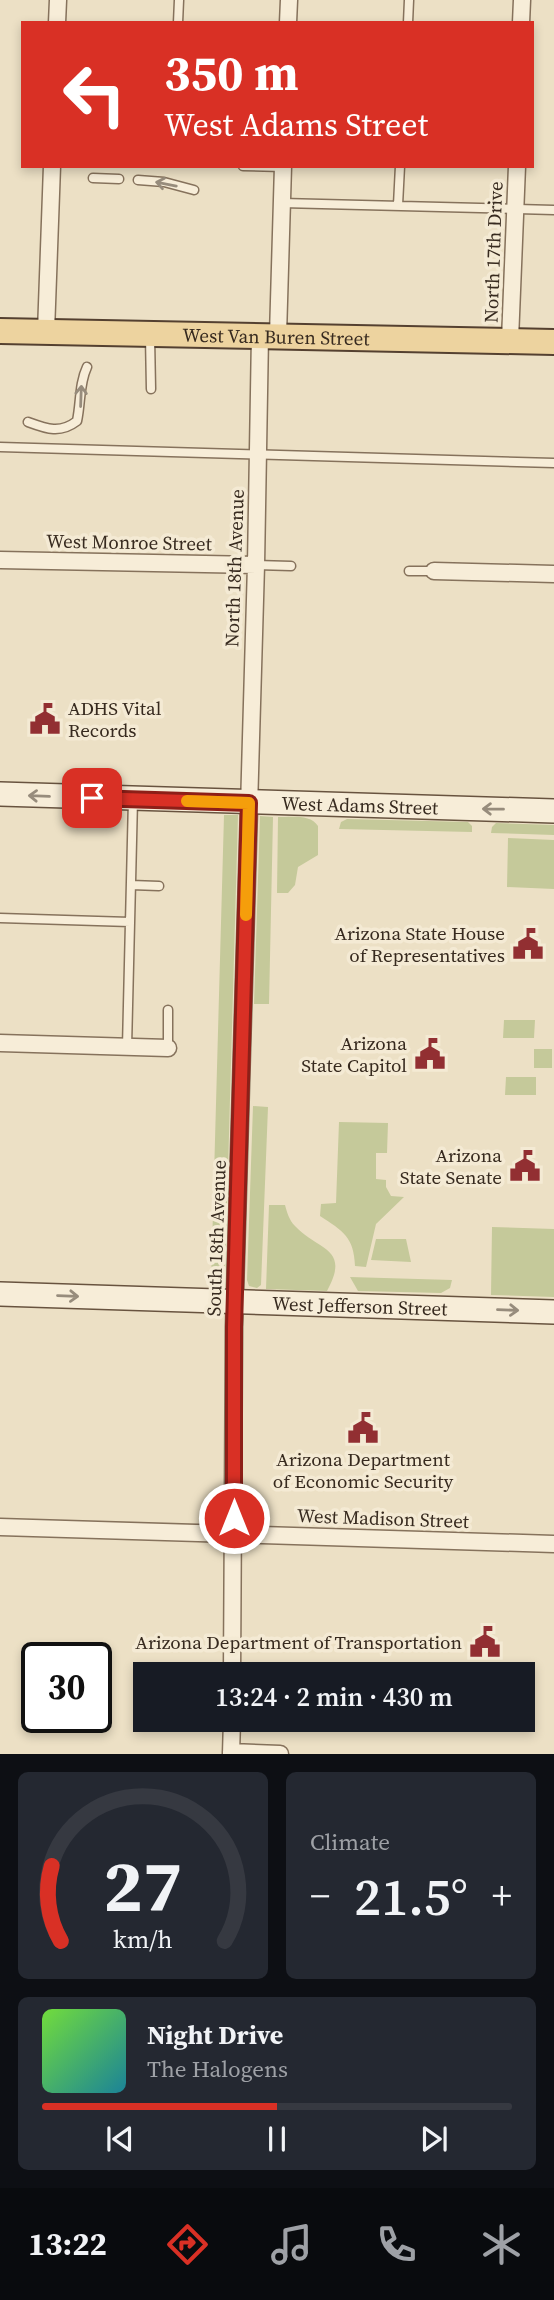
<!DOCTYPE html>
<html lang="en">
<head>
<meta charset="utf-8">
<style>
	:root { --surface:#171b24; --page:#242831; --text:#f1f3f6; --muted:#9ea1a6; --line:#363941; --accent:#d93025 }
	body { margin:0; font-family:"Source Serif 4",serif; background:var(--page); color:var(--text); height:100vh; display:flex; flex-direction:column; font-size:26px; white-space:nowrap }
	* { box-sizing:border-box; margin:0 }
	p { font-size:23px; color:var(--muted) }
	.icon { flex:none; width:38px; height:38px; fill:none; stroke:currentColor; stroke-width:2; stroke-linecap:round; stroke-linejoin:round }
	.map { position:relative; height:1754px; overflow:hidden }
	.sheet { display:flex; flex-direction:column; gap:18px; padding:18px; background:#0d0f14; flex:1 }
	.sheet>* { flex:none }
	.top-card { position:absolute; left:21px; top:21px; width:513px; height:147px; border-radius:0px; box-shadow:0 4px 10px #0003; background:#d93025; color:#fff; overflow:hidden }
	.speed { position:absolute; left:21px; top:1642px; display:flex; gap:14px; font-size:35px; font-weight:700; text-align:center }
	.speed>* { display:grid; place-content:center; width:91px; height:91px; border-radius:50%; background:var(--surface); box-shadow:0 4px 10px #0003; line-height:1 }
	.speed .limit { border:4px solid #111; border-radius:10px; background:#fff; color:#111 }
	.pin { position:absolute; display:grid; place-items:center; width:60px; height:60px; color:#fff; margin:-30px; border-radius:14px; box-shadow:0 4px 10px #0006 }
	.me { position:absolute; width:77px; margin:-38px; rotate:0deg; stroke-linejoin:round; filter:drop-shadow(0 0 5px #0008) }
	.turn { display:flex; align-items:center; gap:24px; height:147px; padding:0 28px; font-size:32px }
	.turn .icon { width:91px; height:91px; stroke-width:2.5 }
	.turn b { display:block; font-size:49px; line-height:60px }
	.big { font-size:52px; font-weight:600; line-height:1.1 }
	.sheet .card { flex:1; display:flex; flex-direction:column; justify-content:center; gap:10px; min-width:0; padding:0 24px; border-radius:10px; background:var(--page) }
	.sheet .dial { align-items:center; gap:0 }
	.dial svg { height:182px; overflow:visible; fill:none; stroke:var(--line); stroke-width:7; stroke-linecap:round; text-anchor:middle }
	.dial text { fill:var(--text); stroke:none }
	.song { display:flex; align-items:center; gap:21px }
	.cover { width:84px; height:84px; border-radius:10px; background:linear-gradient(135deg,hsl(100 70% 55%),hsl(190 70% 35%)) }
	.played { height:7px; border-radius:4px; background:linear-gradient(90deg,var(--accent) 50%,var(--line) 50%) }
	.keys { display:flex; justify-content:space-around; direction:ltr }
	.heat { display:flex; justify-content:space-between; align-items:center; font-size:38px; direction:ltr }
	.sheet .tiles { flex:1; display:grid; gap:18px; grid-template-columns:1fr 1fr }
	.card:last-child { grid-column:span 2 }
	.trip { position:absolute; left:133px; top:1662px; width:402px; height:70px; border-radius:0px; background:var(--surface); box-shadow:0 4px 10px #0003; font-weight:600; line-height:70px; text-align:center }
	.tab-bar { display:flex; height:112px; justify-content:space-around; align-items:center; background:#090b0e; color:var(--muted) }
	.tab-bar .icon { width:49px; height:49px }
	.tab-bar .active { color:var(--accent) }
	.tab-bar b { font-size:32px; color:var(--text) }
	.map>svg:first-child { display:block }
	.green { fill:#c5c99a }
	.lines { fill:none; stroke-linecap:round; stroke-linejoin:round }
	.service-casing { stroke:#86725c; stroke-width:11 }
	.minor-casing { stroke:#86725c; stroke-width:19 }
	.secondary-casing { stroke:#68533f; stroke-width:26 }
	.primary-casing { stroke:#544030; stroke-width:28 }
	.service { stroke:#f7edd8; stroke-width:8 }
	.minor { stroke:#f7edd8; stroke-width:16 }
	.secondary { stroke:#f7edd8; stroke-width:23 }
	.primary { stroke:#edd39f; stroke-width:24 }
	.oneway { stroke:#978c7c }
	.route-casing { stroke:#8d1f18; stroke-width:18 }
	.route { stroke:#d93025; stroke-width:12 }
	.slow { stroke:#f59e0b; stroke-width:12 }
	.labels { text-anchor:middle; stroke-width:7; stroke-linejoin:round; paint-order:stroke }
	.street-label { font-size:19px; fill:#372a1f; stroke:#f4ead4 }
	.poi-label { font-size:19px; fill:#372a1f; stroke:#f4ead4; text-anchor:end }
</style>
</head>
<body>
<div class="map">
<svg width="554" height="1754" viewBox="0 0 554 1754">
	<rect width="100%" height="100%" fill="#ece0c5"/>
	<path class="green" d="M224,815H238L225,1276L223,1284L216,1287L211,1284Z
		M260,816L273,817L269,1004H254Z
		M278,817C291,817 311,814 318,826V855L298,867L295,885L288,893H277Z
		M347,819L468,822L472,826V832L339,829L341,822Z
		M496,823L554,825V835L491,833L492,827Z
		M508,838L554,840V889L507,887Z
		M504,1020H535L534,1038H503Z
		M534,1049H552V1068H534Z
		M506,1077H536V1095H505Z
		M253,1106L268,1107L261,1285L257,1288L249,1286L247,1280Z
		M339,1122L388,1123L387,1153H376V1179L386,1180V1187L391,1196L404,1197L376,1224L366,1267L355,1266C354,1237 343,1231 320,1216L321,1204L336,1203Z
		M269,1205H285C287,1212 289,1220 295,1226C318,1251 351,1247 327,1291L266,1289Z
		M492,1227L554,1229V1297L491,1295Z
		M376,1239H406L411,1262L371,1260Z
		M350,1277L452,1280L450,1288L441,1293L358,1291Z"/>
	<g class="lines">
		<defs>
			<path id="service" d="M178,23L179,0
				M408,23L409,0
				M243,166L283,167
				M93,178L119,179
				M138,180L164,182L194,190
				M282,203L554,210
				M398,205L400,166
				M150,337L151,389
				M28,422C47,429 60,434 77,421C81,402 79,384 87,367
				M0,447L554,463
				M256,565L291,566
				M409,571H434
				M131,885L159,886
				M0,918L130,922
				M127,1047L133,799
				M168,1048V1010"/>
			<path id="minor" d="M57,23L58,0
				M288,23L289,0
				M521,23L522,0
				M46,332L52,166
				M278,335L283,166
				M510,340L517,166
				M0,560L256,565
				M434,571L554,574
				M0,1043L168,1048
				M0,1527L554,1544
				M232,1675L234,1327L256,565L260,335
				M231,1752L280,1754
				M231,1754L232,1720"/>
			<g id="secondary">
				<path id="s1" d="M0,794L554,811"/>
				<path id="s2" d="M0,1294L554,1312"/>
			</g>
			<g id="primary">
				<path id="s3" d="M0,331L554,342"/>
			</g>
		</defs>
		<use href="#service" class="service-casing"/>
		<use href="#minor" class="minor-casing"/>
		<use href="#secondary" class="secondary-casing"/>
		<use href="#primary" class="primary-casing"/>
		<use href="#service" class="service"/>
		<use href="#minor" class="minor"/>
		<use href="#secondary" class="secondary"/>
		<use href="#primary" class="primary"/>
	</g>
	<defs><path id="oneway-shaft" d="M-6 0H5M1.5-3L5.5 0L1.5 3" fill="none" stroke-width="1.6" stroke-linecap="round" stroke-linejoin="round" transform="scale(1.75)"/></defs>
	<g class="oneway">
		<use href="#oneway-shaft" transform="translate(166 184) rotate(-169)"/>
		<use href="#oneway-shaft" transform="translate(81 396) rotate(-88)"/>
		<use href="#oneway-shaft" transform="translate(39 796) rotate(-178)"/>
		<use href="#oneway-shaft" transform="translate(493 809) rotate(-179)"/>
		<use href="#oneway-shaft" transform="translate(68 1296) rotate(2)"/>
		<use href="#oneway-shaft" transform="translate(508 1310) rotate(2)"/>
	</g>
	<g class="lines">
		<defs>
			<path id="route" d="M92,798L249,803L234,1327V1518"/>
		</defs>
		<use href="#route" class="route-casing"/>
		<use href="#route" class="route"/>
		<path class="slow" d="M187,801L249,803L246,915"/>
	</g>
	<defs>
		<symbol id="civic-bare" viewBox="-9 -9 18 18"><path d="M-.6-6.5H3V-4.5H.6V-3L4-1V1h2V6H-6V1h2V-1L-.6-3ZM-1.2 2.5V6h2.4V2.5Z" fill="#922f32" stroke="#f4ead4" stroke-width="2.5" paint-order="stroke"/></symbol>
	</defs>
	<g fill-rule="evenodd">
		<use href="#civic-bare" x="23" y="697" width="44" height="44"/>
		<use href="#civic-bare" x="506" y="922" width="44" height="44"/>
		<use href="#civic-bare" x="408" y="1032" width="44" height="44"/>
		<use href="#civic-bare" x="503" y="1144" width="44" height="44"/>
		<use href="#civic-bare" x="341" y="1406" width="44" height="44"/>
		<use href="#civic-bare" x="463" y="1620" width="44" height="44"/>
	</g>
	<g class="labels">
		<g class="street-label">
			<text transform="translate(493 252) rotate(-88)" y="7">North 17th Drive</text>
			<text dy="7" stroke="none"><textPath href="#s3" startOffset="276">West Van Buren Street</textPath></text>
			<text transform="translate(129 542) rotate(1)" y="7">West Monroe Street</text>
			<text transform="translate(234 568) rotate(-88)" y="7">North 18th Avenue</text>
			<text dy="7" stroke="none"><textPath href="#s1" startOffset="360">West Adams Street</textPath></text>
			<text transform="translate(216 1238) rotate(-88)" y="7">South 18th Avenue</text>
			<text dy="7" stroke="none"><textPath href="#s2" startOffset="360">West Jefferson Street</textPath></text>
			<text transform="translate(383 1518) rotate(2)" y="7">West Madison Street</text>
		</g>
		<g class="poi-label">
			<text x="68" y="715" text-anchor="start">ADHS Vital<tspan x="68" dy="22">Records</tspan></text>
			<text x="505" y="940">Arizona State House<tspan x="505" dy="22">of Representatives</tspan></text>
			<text x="407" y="1050">Arizona<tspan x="407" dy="22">State Capitol</tspan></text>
			<text x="502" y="1162">Arizona<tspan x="502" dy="22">State Senate</tspan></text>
			<text x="363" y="1466" text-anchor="middle">Arizona Department<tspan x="363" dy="22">of Economic Security</tspan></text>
			<text x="462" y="1649">Arizona Department of Transportation</text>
		</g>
	</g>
</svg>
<div class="speed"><div class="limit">30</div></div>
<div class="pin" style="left:92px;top:798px;background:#d93025"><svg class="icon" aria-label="arrive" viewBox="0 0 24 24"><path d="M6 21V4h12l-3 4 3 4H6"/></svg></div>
<svg class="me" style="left:234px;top:1518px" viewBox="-20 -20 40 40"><circle r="17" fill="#d93025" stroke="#fff" stroke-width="3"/><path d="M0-11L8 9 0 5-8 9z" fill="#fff"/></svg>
<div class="trip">13:24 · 2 min · 430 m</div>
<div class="top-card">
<div class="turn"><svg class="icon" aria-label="left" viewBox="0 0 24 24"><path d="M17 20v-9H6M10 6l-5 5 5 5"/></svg><div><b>350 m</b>West Adams Street</div></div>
</div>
</div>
<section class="sheet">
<div class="tiles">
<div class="card dial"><svg viewBox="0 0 100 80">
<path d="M14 69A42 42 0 1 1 86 69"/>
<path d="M14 69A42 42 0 0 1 10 36" stroke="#d93025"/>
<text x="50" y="56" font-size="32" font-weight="700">27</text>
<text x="50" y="72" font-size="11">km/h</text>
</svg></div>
<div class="card"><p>Climate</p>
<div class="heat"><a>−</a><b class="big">21.5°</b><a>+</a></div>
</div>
<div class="card">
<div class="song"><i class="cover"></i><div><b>Night Drive</b><p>The Halogens</p></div></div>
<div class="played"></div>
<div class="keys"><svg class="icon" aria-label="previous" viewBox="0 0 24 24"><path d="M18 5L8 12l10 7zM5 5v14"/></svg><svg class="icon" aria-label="pause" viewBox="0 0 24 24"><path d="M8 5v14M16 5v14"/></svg><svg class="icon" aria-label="next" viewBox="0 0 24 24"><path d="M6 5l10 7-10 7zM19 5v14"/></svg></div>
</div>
</div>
</section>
<nav class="tab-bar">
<b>13:22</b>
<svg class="icon active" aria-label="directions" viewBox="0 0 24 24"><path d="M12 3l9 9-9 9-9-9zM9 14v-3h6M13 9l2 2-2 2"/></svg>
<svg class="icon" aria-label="music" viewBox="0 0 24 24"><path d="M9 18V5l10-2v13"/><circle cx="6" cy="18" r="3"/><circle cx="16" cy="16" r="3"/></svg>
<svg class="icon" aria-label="phone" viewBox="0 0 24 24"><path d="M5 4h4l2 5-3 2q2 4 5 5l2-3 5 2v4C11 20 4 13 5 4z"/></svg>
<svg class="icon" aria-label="climate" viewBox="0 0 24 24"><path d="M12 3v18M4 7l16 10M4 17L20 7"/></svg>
</nav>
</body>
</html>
